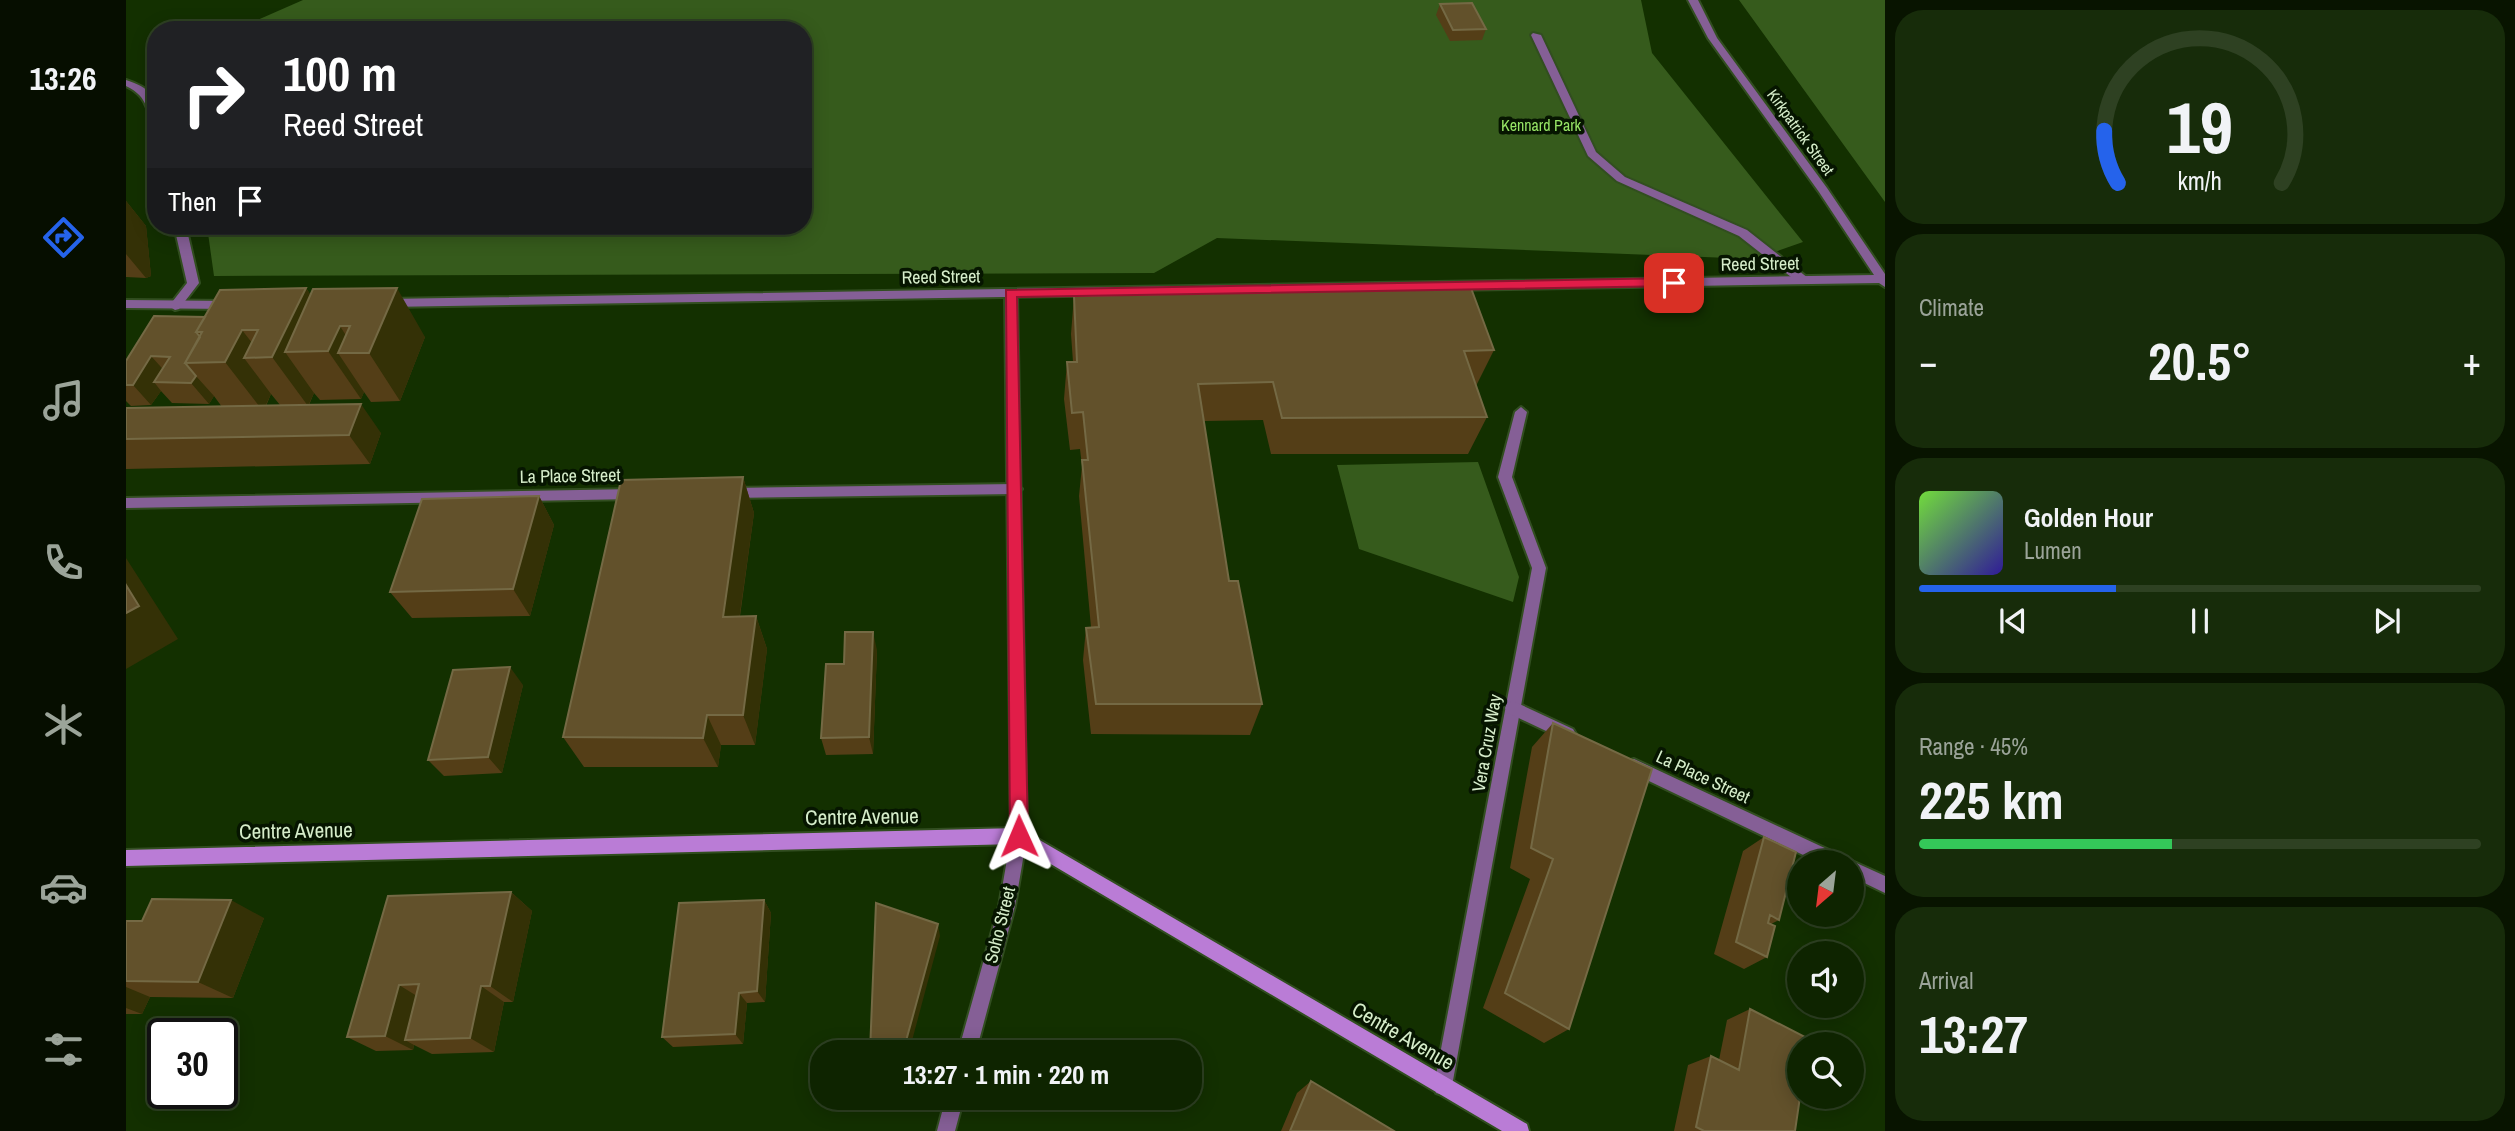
<!DOCTYPE html>
<html lang="en">
<head>
<meta charset="utf-8">
<style>
	:root { --surface:#0e2400; --page:#172c0a; --text:#f1f3f6; --muted:#9ba499; --line:#2e4122; --accent:#2563eb }
	body { margin:0; font-family:"Archivo Narrow",sans-serif; background:var(--page); color:var(--text); height:100vh; display:flex; flex-direction:column; font-size:26px; white-space:nowrap }
	* { box-sizing:border-box; margin:0 }
	p { font-size:23px; color:var(--muted) }
	.icon { flex:none; width:38px; height:38px; fill:none; stroke:currentColor; stroke-width:2; stroke-linecap:round; stroke-linejoin:round }
	.map { position:relative; flex:1; overflow:hidden }
	.drawer { display:flex; flex-direction:column; gap:10px; padding:10px; background:#081400; width:630px }
	.drawer>* { flex:none }
	.banner { position:absolute; left:21px; top:21px; width:665px; height:214px; border-radius:28px; box-shadow:0 4px 18px #0003,0 0 0 2px var(--line); background:#202124; color:#fff; overflow:hidden }
	.needle { width:46px; rotate:208deg }
	.tools { position:absolute; left:1661px; top:850px; display:grid; gap:14px }
	.tools a { display:grid; place-items:center; width:77px; height:77px; border-radius:50%; background:var(--surface); box-shadow:0 4px 18px #0003,0 0 0 2px var(--line); font-size:35px }
	.speed { position:absolute; left:21px; top:1018px; display:flex; gap:14px; font-size:35px; font-weight:700; text-align:center }
	.speed>* { display:grid; place-content:center; width:91px; height:91px; border-radius:50%; background:var(--surface); box-shadow:0 4px 18px #0003,0 0 0 2px var(--line); line-height:1 }
	.speed .limit { border:4px solid #111; border-radius:10px; background:#fff; color:#111 }
	.pin { position:absolute; display:grid; place-items:center; width:60px; height:60px; color:#fff; margin:-30px; border-radius:14px; box-shadow:0 4px 10px #0006 }
	.me { position:absolute; width:77px; margin:-38px; rotate:359deg; stroke-linejoin:round; filter:drop-shadow(0 0 5px #0008) }
	.turn { display:flex; align-items:center; gap:24px; height:147px; padding:0 21px; font-size:32px }
	.turn .icon { width:91px; height:91px; stroke-width:2.5 }
	.turn b { display:block; font-size:49px; line-height:60px }
	.then { display:flex; align-items:center; height:66px; padding:0 21px; background:#0003; gap:14px; font-size:26px }
	.big { font-size:52px; font-weight:700; line-height:1.1 }
	.drawer .tile { flex:1; display:flex; flex-direction:column; justify-content:center; gap:10px; min-width:0; padding:0 24px; border-radius:28px; background:var(--page) }
	.drawer .dial { align-items:center; gap:0 }
	.dial svg { height:182px; overflow:visible; fill:none; stroke:var(--line); stroke-width:7; stroke-linecap:round; text-anchor:middle }
	.dial text { fill:var(--text); stroke:none }
	.song { display:flex; align-items:center; gap:21px }
	.cover { width:84px; height:84px; border-radius:10px; background:linear-gradient(135deg,hsl(100 70% 55%),hsl(250 70% 35%)) }
	.played { height:7px; border-radius:4px; background:linear-gradient(90deg,var(--accent) 35%,var(--line) 35%) }
	.keys { display:flex; justify-content:space-around; direction:ltr }
	.heat { display:flex; justify-content:space-between; align-items:center; font-size:38px; direction:ltr }
	.charge { height:10px; border-radius:5px; background:linear-gradient(90deg,#34c759 45%,var(--line) 0) }
	.trip { position:absolute; left:684px; top:1040px; width:392px; height:70px; border-radius:28px; background:var(--surface); box-shadow:0 4px 18px #0003,0 0 0 2px var(--line); font-weight:700; line-height:70px; text-align:center }
	main { display:flex; flex:1; min-height:0 }
	.tabs { display:flex; flex-direction:column; width:126px; justify-content:space-around; align-items:center; background:#060e00; color:var(--muted) }
	.tabs .icon { width:49px; height:49px }
	.tabs .selected { color:var(--accent) }
	.tabs b { font-size:32px; color:var(--text) }
	.map>svg:first-child { display:block }
	.green { fill:#365b1c }
	.lines { fill:none; stroke-linecap:round; stroke-linejoin:round }
	.service-casing { stroke:#324e20; stroke-width:4 }
	.minor-casing { stroke:#324e20; stroke-width:4 }
	.tertiary-casing { stroke:#324e20; stroke-width:4 }
	.secondary-casing { stroke:#324e20; stroke-width:4 }
	.service { fill:#855f96; fill-rule:evenodd }
	.minor { fill:#855f96; fill-rule:evenodd }
	.tertiary { fill:#855f96; fill-rule:evenodd }
	.secondary { fill:#ba7cd6; fill-rule:evenodd }
	.wall { fill:#543e17; fill-rule:evenodd }
	.shaded-wall { fill:#343106 }
	.building { fill:#62512b; stroke:#746944; stroke-width:2 }
	.route { fill:#e11d48; stroke:#92132f; stroke-width:2 }
	.labels { text-anchor:middle; stroke-width:7; stroke-linejoin:round; paint-order:stroke }
	.far-park-label { font-size:16px; fill:#97e565; stroke:#061500 }
	.far-street-label { font-size:16px; fill:#d6edca; stroke:#061500 }
	.street-label { font-size:18px; fill:#d6edca; stroke:#061500 }
	.near-street-label { font-size:21px; fill:#d6edca; stroke:#061500 }
</style>
</head>
<body>
<main>
<nav class="tabs">
<b>13:26</b>
<svg class="icon selected" aria-label="directions" viewBox="0 0 24 24"><path d="M12 3l9 9-9 9-9-9zM9 14v-3h6M13 9l2 2-2 2"/></svg>
<svg class="icon" aria-label="music" viewBox="0 0 24 24"><path d="M9 18V5l10-2v13"/><circle cx="6" cy="18" r="3"/><circle cx="16" cy="16" r="3"/></svg>
<svg class="icon" aria-label="phone" viewBox="0 0 24 24"><path d="M5 4h4l2 5-3 2q2 4 5 5l2-3 5 2v4C11 20 4 13 5 4z"/></svg>
<svg class="icon" aria-label="climate" viewBox="0 0 24 24"><path d="M12 3v18M4 7l16 10M4 17L20 7"/></svg>
<svg class="icon" aria-label="car" viewBox="0 0 24 24"><path d="M5 17H2v-5l4-1 3-4h7l3 4 3 1v5h-3M9 17h6M6 11h13"/><circle cx="7" cy="17" r="2"/><circle cx="17" cy="17" r="2"/></svg>
<svg class="icon" aria-label="filters" viewBox="0 0 24 24"><path d="M4 7h16M4 17h16"/><circle cx="9" cy="7" r="2"/><circle cx="15" cy="17" r="2"/></svg>
</nav>
<div class="map">
<svg width="1759" height="1131" viewBox="0 0 1759 1131">
	<rect width="100%" height="100%" fill="#133000"/>
	<path class="green" d="M177,0H1515L1526,53L1677,242L1629,259L1091,238L1028,273L88,276L81,226H677V30H117L118,26Z
		M1613,0H1759V202Z
		M1352,462L1393,577L1387,602L1233,549L1211,465Z"/>
	<g class="lines">
		<defs>
			<path id="service" d="M1407,33L1415,35L1470,152L1499,177L1621,230L1682,278V284H1674L1613,236L1491,181L1462,156L1405,35Z
				M1395,407L1401,412L1386,477L1420,568L1326,1086L1324,1093L1317,1095L1310,1093L1308,1086L1406,568L1372,477L1389,412Z
				M889,484L896,489L889,494L604,498L597,493L604,488Z
				M510,489L517,494L510,499L0,508V498Z"/>
			<path id="minor" d="M0,80C24,88 30,95 30,120C17,112 25,98 0,86Z
				M48,226H60L73,283L53,309L49,310L43,306L61,283Z
				M885,289L891,293L901,836L889,906L850,1052H832L873,906L885,836L879,293Z
				M1387,701L1447,729L1450,734L1447,739L1442,741L1437,739L1382,713L1379,708L1382,703Z
				M1508,759L1718,857L1720,863H1694L1502,771L1500,766L1502,761Z
				M1726,861L1759,876V893L1726,877V863H1721Z
				M820,1097H838L829,1131H811Z"/>
			<path id="tertiary" d="M1562,0H1572L1591,38L1701,188L1759,274V287L1753,283L260,307L254,303L260,299L1748,275L1693,192L1582,38Z
				M0,300L104,301L110,305L104,309L0,308Z"/>
			<path id="secondary" d="M893,828L1401,1124L1403,1131H1376L891,844L0,866V850Z"/>
		</defs>
		<use href="#service" class="service-casing"/>
		<use href="#minor" class="minor-casing"/>
		<use href="#tertiary" class="tertiary-casing"/>
		<use href="#secondary" class="secondary-casing"/>
		<use href="#service" class="service"/>
		<use href="#minor" class="minor"/>
		<use href="#tertiary" class="tertiary"/>
		<use href="#secondary" class="secondary"/>
	</g>
	<path class="wall" d="M1314,4L1360,29L1356,40L1324,41L1310,15Z
		M0,201L20,226L25,276L20,278L0,277Z
		M180,288L184,294L299,337L274,401L245,402L238,392L235,399L194,400L188,393L183,405L255,433L244,464L0,469V408L96,407L88,396L83,404L46,403L35,391L25,405L5,406L0,401V361L79,317ZM145,394L154,405L140,406Z
		M948,296L1368,350L1350,386L1361,417L1342,454H1145L1137,420L1078,421L1103,581L1136,704L1124,735L965,734L957,660L960,628L965,627L953,496L956,466L954,449L944,450L938,399L941,362H947L945,334Z
		M617,477L628,513L614,616H630L641,649L629,745H595L592,767H458L437,737Z
		M413,496L428,525L404,616L286,618L264,592Z
		M751,650L747,754L700,755L695,738L718,664Z
		M397,685L376,773L318,776L302,760Z
		M1427,723L1443,1029L1418,1043L1357,1008L1404,879L1384,868L1406,747Z
		M1638,837L1653,920L1645,924L1641,957L1618,969L1588,954L1617,851Z
		M385,892L406,911L387,1002H378L368,1052L306,1054L288,1045L287,1050L250,1051L221,1037L262,896Z
		M638,900L645,913L639,1002L621,1003L617,1044L547,1047L536,1037Z
		M138,918L107,998L24,997L16,1014H0V921Z
		M1624,1009L1669,1131H1548L1562,1065L1585,1056L1593,1060L1601,1020Z
		M1185,1081L1268,1131H1155L1171,1093Z"/>
	<path class="shaded-wall" d="M0,201L20,226L25,276L20,278L0,254Z
		M180,288L210,333L214,326L231,353H212L238,392L235,399L202,351L159,352L188,393L182,406L146,357Z
		M271,288L299,337L274,401L243,353Z
		M116,330L137,357L118,358L145,394L137,411L99,362Z
		M25,356L44,377L28,382L35,391L25,405L7,385Z
		M70,376L88,396L83,404L65,383Z
		M235,404L255,433L244,464L223,435Z
		M617,477L628,513L609,649L597,617Z
		M413,496L428,525L404,616L387,589Z
		M0,558L52,639L0,669Z
		M630,616L641,649L629,745L617,715Z
		M747,632L751,650L747,754L743,737Z
		M384,667L397,685L376,773L362,757Z
		M581,715L595,745L592,767L577,738Z
		M385,892L406,911L387,1002L364,986Z
		M105,900L138,918L107,998L72,982Z
		M638,900L645,913L639,1002L631,991Z
		M812,924L814,936L783,1052H777Z
		M273,985L299,1001L279,1040L288,1045L287,1050L259,1036Z
		M355,986L378,1002L368,1052L344,1038Z
		M0,987L24,997L16,1014L0,1008Z
		M613,993L621,1003L617,1044L609,1034Z"/>
	<path class="building" d="M1346,3L1360,29L1327,30L1314,4Z
		M180,288L146,357L118,358L132,330H116L99,362L59,363L76,332H70L94,290Z
		M271,288L243,353H212L224,326H214L202,351L159,352L187,289Z
		M1345,288L1368,350L1338,351L1361,417L1156,418L1147,382L1072,384L1103,581H1112L1136,704H970L960,628L973,627L956,460H962L957,412L946,413L941,362H951L948,296Z
		M28,316L79,317L70,332L74,337L59,363L70,376L65,383L28,382L44,357L25,356L7,385H0V361Z
		M235,404L223,435L0,439V408Z
		M617,477L597,617L630,616L617,715H581L577,738L437,737L495,480Z
		M413,496L387,589L264,592L296,499Z
		M0,585L13,606L0,613Z
		M719,632H747L743,737L695,738L700,664H718Z
		M384,667L362,757L302,760L327,670Z
		M1427,723L1526,769L1443,1029L1379,993L1427,859L1405,848Z
		M1638,837L1670,852L1653,920L1644,915L1642,923L1649,926L1641,957L1610,942Z
		M385,892L364,986H355L344,1038L279,1040L293,984L273,985L259,1036L221,1037L262,896Z
		M26,899L105,900L72,982L0,981V921H16Z
		M638,900L631,991L613,993L609,1034L536,1037L553,903Z
		M750,903L812,924L777,1052H744Z
		M1624,1009L1683,1039V1045H1673V1097H1674L1669,1131H1578L1570,1127L1585,1056L1613,1070Z
		M1185,1081L1268,1131H1164Z"/>
	<path class="route" d="M1548,278L1554,283L1552,286L891,297L902,836L899,842L893,845L886,842L884,836L880,290Z"/>
	<g class="labels">
		<g class="far-park-label">
			<text x="1415" y="131">Kennard Park</text>
		</g>
		<g class="far-street-label">
			<text transform="translate(1675 132) rotate(54)" y="6">Kirkpatrick Street</text>
		</g>
		<g class="street-label">
			<text transform="translate(1634 264) rotate(-1)" y="6">Reed Street</text>
			<text transform="translate(815 277) rotate(-1)" y="6">Reed Street</text>
			<text transform="translate(444 476) rotate(-1)" y="6">La Place Street</text>
			<text transform="translate(1361 743) rotate(-80)" y="6">Vera Cruz Way</text>
			<text transform="translate(1577 777) rotate(25)" y="6">La Place Street</text>
			<text transform="translate(874 925) rotate(-76)" y="6">Soho Street</text>
		</g>
		<g class="near-street-label">
			<text transform="translate(736 817) rotate(-1)" y="7">Centre Avenue</text>
			<text transform="translate(170 831) rotate(-1)" y="7">Centre Avenue</text>
			<text transform="translate(1277 1036) rotate(30)" y="7">Centre Avenue</text>
		</g>
	</g>
</svg>
<div class="tools">
<a><svg class="needle" viewBox="-14 -14 28 28"><path d="M0-13l5 13h-10z" fill="#e53935"/><path d="M0 13l5-13h-10z" fill="#9ba499"/></svg></a>
<a><svg class="icon" aria-label="sound" viewBox="0 0 24 24"><path d="M4 9h4l5-4v14l-5-4H4zM17 9q2 3 0 6"/></svg></a>
<a><svg class="icon" aria-label="search" viewBox="0 0 24 24"><circle cx="10" cy="10" r="6"/><path d="M15 15l6 6"/></svg></a>
</div>
<div class="speed"><div class="limit">30</div></div>
<div class="pin" style="left:1548px;top:283px;background:#d93025"><svg class="icon" aria-label="arrive" viewBox="0 0 24 24"><path d="M6 21V4h12l-3 4 3 4H6"/></svg></div>
<svg class="me" style="left:893px;top:836px" viewBox="-20 -20 40 40"><path d="M0-17L14 15 0 8-14 15z" fill="#e11d48" stroke="#fff" stroke-width="4"/></svg>
<div class="trip">13:27 · 1 min · 220 m</div>
<div class="banner">
<div class="turn"><svg class="icon" aria-label="right" viewBox="0 0 24 24"><path d="M7 20v-9h11M14 6l5 5-5 5"/></svg><div><b>100 m</b>Reed Street</div></div>
<div class="then">Then<svg class="icon" aria-label="arrive" viewBox="0 0 24 24"><path d="M6 21V4h12l-3 4 3 4H6"/></svg></div>
</div>
</div>
<section class="drawer">
<div class="tile dial"><svg viewBox="0 0 100 80">
<path d="M14 69A42 42 0 1 1 86 69"/>
<path d="M14 69A42 42 0 0 1 8 46" stroke="#2563eb"/>
<text x="50" y="56" font-size="32" font-weight="700">19</text>
<text x="50" y="72" font-size="11">km/h</text>
</svg></div>
<div class="tile"><p>Climate</p>
<div class="heat"><a>−</a><b class="big">20.5°</b><a>+</a></div>
</div>
<div class="tile">
<div class="song"><i class="cover"></i><div><b>Golden Hour</b><p>Lumen</p></div></div>
<div class="played"></div>
<div class="keys"><svg class="icon" aria-label="previous" viewBox="0 0 24 24"><path d="M18 5L8 12l10 7zM5 5v14"/></svg><svg class="icon" aria-label="pause" viewBox="0 0 24 24"><path d="M8 5v14M16 5v14"/></svg><svg class="icon" aria-label="next" viewBox="0 0 24 24"><path d="M6 5l10 7-10 7zM19 5v14"/></svg></div>
</div>
<div class="tile"><p>Range · 45%</p><b class="big">225 km</b><div class="charge"></div></div>
<div class="tile"><p>Arrival</p><b class="big">13:27</b></div>
</section>
</main>
</body>
</html>
